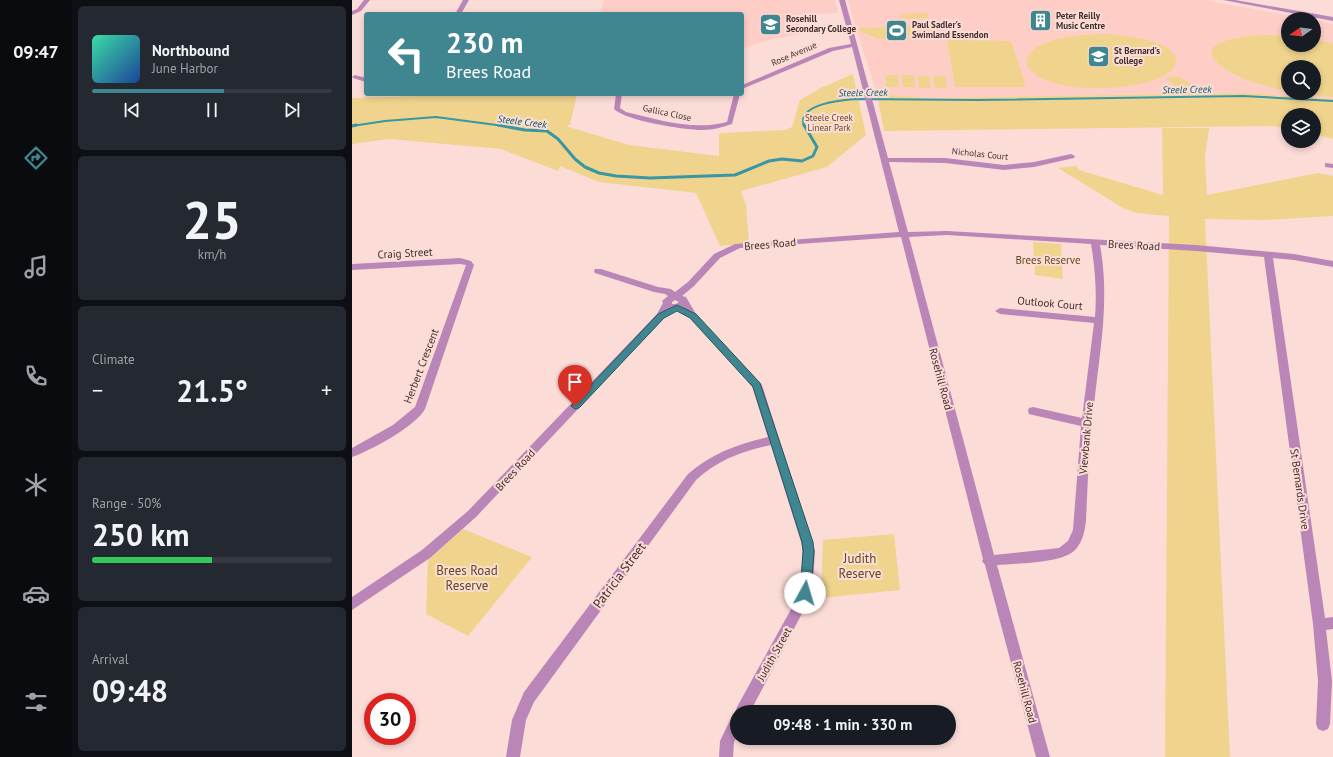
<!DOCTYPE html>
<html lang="en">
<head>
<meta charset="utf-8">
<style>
	:root { --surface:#171b24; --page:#242831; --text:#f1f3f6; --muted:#9ea1a6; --line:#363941; --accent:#408690 }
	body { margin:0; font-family:"PT Sans",sans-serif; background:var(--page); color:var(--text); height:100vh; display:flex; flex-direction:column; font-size:15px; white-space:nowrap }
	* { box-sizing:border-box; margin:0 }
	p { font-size:13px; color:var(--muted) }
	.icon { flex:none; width:22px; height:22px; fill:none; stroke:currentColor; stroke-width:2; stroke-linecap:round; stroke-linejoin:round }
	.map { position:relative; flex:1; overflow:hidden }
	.side { display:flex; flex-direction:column; gap:6px; padding:6px; background:#0d0f14; width:280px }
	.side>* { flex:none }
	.banner { position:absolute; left:12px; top:12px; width:380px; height:84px; border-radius:4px; box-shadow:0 2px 6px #0003; background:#408690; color:#fff; overflow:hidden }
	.needle { width:26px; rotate:256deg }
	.tools { position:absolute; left:929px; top:12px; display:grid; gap:8px }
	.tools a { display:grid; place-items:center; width:40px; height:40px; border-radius:50%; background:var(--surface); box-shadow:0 2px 6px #0003; font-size:20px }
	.speed { position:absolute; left:12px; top:693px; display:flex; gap:8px; font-size:20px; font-weight:700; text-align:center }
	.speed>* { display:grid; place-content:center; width:52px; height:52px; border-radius:50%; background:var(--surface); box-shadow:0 2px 6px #0003; line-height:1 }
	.speed .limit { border:6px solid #d22; background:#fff; color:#111 }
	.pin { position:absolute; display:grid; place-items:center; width:34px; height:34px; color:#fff; margin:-41px -17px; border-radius:50% 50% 50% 0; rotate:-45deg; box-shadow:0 0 4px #0007 }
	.pin .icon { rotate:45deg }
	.me { position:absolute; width:44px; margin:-22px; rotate:6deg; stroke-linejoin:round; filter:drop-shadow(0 0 3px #0008) }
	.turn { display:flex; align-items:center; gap:14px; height:84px; padding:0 16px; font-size:18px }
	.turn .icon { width:52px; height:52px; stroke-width:2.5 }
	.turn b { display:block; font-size:28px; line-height:34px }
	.big { font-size:30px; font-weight:700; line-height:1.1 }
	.side .tile { flex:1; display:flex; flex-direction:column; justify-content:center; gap:6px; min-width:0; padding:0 14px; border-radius:6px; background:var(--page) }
	.side .dial { align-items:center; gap:0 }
	.dial b { font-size:52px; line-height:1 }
	.song { display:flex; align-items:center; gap:12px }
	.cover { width:48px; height:48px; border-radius:6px; background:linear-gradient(135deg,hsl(160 70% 55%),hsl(220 70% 35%)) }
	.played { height:4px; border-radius:2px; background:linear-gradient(90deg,var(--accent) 55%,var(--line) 55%) }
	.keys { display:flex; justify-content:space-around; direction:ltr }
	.heat { display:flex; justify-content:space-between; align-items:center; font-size:22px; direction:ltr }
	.charge { height:6px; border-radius:3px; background:linear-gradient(90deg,#34c759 50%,var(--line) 0) }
	.trip { position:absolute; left:378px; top:705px; width:226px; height:40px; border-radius:20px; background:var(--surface); box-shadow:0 2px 6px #0003; font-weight:700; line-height:40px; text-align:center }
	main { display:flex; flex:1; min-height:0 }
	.menu { display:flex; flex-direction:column; width:72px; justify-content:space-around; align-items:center; background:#090b0e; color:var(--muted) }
	.menu .icon { width:28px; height:28px }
	.menu .active { color:var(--accent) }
	.menu b { font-size:18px; color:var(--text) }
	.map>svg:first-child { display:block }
	.built { fill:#fecec6; fill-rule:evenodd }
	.green { fill:#f0d48d }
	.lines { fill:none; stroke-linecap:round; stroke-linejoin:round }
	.stream-far1 { stroke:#3996a4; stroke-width:2 }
	.stream { stroke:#3996a4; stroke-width:3 }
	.minor { fill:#ba86b7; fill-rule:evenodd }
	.route { fill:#408690; stroke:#2a575e }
	.labels { text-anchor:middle; stroke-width:4; stroke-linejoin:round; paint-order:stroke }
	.far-poi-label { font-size:9px; font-weight:bold; fill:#412d2a; stroke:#fcdcd7; text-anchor:start }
	.far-street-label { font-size:9px; fill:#412d2a; stroke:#fcdcd7 }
	.far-park-label { font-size:9px; fill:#5e4c1b; stroke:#fcdcd7 }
	.far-water-label { font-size:10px; font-style:italic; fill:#085963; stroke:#fcdcd7 }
	.street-label { font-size:11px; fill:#412d2a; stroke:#fcdcd7 }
	.park-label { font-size:11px; fill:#5e4c1b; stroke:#fcdcd7 }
	.near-park-label { font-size:13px; fill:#5e4c1b; stroke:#fcdcd7 }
	.near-street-label { font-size:13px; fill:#412d2a; stroke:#fcdcd7 }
</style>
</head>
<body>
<main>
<nav class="menu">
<b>09:47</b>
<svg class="icon active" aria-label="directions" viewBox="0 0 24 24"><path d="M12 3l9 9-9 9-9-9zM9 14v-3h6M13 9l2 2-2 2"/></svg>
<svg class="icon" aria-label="music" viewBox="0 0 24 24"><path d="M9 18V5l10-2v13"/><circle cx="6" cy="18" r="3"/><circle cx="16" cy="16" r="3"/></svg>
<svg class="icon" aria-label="phone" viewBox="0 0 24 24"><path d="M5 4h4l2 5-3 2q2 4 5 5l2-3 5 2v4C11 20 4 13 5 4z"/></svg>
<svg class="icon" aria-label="climate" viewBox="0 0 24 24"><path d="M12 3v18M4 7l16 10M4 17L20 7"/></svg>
<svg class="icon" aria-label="car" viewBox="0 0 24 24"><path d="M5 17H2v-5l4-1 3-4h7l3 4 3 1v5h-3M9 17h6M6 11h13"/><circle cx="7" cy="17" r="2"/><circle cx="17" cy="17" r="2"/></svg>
<svg class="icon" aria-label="filters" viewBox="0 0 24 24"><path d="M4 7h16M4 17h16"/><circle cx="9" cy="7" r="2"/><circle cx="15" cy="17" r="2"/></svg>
</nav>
<section class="side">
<div class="tile">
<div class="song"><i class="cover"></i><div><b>Northbound</b><p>June Harbor</p></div></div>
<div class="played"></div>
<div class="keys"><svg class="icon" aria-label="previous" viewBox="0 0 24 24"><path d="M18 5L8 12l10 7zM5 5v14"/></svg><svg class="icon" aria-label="pause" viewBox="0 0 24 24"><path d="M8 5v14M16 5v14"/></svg><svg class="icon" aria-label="next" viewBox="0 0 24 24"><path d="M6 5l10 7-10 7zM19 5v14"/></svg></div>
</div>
<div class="tile dial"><b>25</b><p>km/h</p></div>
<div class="tile"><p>Climate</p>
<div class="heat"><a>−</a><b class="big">21.5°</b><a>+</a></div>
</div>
<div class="tile"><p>Range · 50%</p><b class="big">250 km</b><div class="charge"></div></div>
<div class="tile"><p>Arrival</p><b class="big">09:48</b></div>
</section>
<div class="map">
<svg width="981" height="757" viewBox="0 0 981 757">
	<rect width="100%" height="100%" fill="#fcdcd7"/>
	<path class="built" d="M252,0H483L486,13L446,15L449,34L417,40L390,49V14H248Z
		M496,0H852L955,19H936V45H962V20L981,24V99L893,93L576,98L525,94L502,22ZM936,67H962V93H936Z"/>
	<path class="green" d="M575,13L577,18L551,19L549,14Z
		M578,25L583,36L523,39L522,36H516L515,33H509L508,28Z
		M755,34C769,35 825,40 824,61C823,73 806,79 796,82C770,90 695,94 677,68C674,65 674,61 676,57C685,36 735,34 755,34Z
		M913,35L936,36V45H962V39L981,43V97L947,93H962V67H936V91C914,87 891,81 872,68C833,41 897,35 913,35Z
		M595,40L659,41L674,87H603Z
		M501,74L514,135L475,167L389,191L394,205L397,243L368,246L344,193L247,182L208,166L206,171L149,149L37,139L0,144V98L133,94H225L218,125H215L217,127L277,145L367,156V135L369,133L433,130L440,127L448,100L469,88Z
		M534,75H546L547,87H534Z
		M550,75H562L563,87H551Z
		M566,76H577L579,88H567Z
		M581,76H593L595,88H583Z
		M827,76L844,89L830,92L813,78Z
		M893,93L981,99V139L962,134V115H936V129L922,126L532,131L525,94L576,98Z
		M810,128H857L853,157L855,195L966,173L981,176V216L912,220L853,219L878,757H813L817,216L784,213L771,208L706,168L724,166L727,170L811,195Z
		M681,242L709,244L711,279L683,275Z
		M111,529L180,557L116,636L74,614L76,560Z
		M542,534L548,590L469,598L471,540Z"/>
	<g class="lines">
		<path class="stream-far1" d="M0,126L33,121L84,117L152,126
			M452,126C444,104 490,100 503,99L625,100L891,96L981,101"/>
		<path class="stream" d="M146,125L173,130L195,131L206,139L223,159L233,167L247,173L264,176L298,178L383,175L417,161L430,159L450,161L461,156L465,147L452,125
			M0,126L4,125"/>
		<path class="minor" d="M12,0H18L9,11L0,15V11L5,9Z
			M111,0H117L109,14H103Z
			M487,0H493L536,158H593L652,165L682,162L719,154L723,156L722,158L682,167L652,170L593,163L537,162L556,232L595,231L844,245L942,254L981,261V267L942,260L921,258L973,618L981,617V629L974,630L980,681L978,724L976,729L971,731L966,729L964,724L966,681L961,624L912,257L844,251L748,245C758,300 748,349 742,405C737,442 736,481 734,520C733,530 731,541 724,549C711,564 665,563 645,565L698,757H684L633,565L630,561L631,559L549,237L388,248L368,258L342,286L330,296L334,297L344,314L410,385L463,551L461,582L455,604L398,712H385V736L382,742L381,757H367L368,741L380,716L384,714L383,712L385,707L443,602L449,582L451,551L449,542L419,445C390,451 366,460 344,480L182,702L174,720L168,757H154L160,720L172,692L336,474C360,453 386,444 416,437L400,386L338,318L331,308L323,311L317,310L312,318L124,517L78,558L0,610V597L70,550L116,511L305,314L311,303L310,301L316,296L313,294L302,292L243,273L242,271L243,269H249L306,287L319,289L323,292L336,282L362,254L383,244L547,232L500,47L481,51L390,89V85L477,48L499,44ZM595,235L739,244C743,268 745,292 743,317L648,308L643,311L648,314L742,323L730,418L681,407L677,408L676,411L677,414L681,415L729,426L721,530L716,541L707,548L642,555L557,237ZM323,300L327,302L324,304H320V302Z
			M871,0H883L981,17V21Z
			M3,75L14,78V82L1,78L0,77Z
			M264,94H270L268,108L274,112C308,120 341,131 375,122L382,94H388L380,124C371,127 361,130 350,130C333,130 274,121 262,109Z
			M973,163L981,164V168L973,167Z
			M108,258L119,261L122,265L73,409C64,426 18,451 0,457V448L41,425L63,407L114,265L108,264L0,270V264Z"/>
	</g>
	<path class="route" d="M325,305L344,314L408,383L461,542L462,551L459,593L457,596L453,598L449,596L448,593L451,551L450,542L401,387L338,318L325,311L312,318L227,408L223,409L219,406L306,314Z"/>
	<defs>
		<symbol id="building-square" viewBox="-11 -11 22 22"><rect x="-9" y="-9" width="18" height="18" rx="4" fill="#408690" stroke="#fcdcd7"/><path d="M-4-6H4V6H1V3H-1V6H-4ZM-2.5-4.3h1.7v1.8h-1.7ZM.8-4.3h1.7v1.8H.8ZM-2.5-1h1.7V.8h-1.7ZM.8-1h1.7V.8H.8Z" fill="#fff"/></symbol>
		<symbol id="school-square" viewBox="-11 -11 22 22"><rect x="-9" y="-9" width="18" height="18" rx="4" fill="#408690" stroke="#fcdcd7"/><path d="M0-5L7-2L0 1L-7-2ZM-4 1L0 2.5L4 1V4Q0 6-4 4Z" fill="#fff"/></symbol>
		<symbol id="stadium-square" viewBox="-11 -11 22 22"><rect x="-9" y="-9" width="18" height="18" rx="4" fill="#408690" stroke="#fcdcd7"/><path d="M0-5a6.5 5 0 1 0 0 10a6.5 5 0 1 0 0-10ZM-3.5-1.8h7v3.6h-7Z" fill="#fff"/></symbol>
	</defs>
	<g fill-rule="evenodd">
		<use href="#building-square" x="676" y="8" width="25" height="25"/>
		<use href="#school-square" x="406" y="12" width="25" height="25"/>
		<use href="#stadium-square" x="532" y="18" width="25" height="25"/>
		<use href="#school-square" x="734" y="44" width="25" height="25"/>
	</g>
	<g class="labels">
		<g class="far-poi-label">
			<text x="704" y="19">Peter Reilly<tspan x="704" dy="10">Music Centre</tspan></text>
			<text x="434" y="22">Rosehill<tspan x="434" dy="10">Secondary College</tspan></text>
			<text x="560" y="28">Paul Sadler's<tspan x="560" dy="10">Swimland Essendon</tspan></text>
			<text x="762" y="54">St Bernard's<tspan x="762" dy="10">College</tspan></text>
		</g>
		<g class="far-street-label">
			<text transform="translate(442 54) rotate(-23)" y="3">Rose Avenue</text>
			<text transform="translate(315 113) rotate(12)" y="3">Gallica Close</text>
			<text transform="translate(628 154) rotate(6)" y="3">Nicholas Court</text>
		</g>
		<g class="far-park-label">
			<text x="477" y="121">Steele Creek<tspan x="477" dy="10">Linear Park</tspan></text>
		</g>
		<g class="far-water-label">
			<text transform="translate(835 89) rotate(-1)" y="4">Steele Creek</text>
			<text transform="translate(511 92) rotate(-1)" y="4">Steele Creek</text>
			<text transform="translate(170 121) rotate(7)" y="4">Steele Creek</text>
		</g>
		<g class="street-label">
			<text transform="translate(418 244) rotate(-5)" y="4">Brees Road</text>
			<text transform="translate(782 245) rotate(3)" y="4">Brees Road</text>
			<text transform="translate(53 253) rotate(-3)" y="4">Craig Street</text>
			<text transform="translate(698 303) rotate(5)" y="4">Outlook Court</text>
			<text transform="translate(69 366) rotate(-69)" y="4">Herbert Crescent</text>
			<text transform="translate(589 379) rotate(75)" y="4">Rosehill Road</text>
			<text transform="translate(734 438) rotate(-85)" y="4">Viewbank Drive</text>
			<text transform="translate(163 470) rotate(-47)" y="4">Brees Road</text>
			<text transform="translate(948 489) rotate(82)" y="4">St Bernards Drive</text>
			<text transform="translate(422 654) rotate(-61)" y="4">Judith Street</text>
			<text transform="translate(673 692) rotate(75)" y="4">Rosehill Road</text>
		</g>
		<g class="park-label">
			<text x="696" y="264">Brees Reserve</text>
		</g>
		<g class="near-park-label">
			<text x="508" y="563">Judith<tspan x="508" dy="15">Reserve</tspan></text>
			<text x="115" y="575">Brees Road<tspan x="115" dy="15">Reserve</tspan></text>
		</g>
		<g class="near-street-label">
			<text transform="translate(267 575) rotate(-53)" y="5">Patricia Street</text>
		</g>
	</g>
</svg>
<div class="tools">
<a><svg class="needle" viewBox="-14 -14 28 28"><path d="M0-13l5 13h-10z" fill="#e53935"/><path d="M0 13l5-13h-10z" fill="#9ea1a6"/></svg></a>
<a><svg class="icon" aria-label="search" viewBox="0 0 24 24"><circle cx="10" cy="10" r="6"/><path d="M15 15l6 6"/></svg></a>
<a><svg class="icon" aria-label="layers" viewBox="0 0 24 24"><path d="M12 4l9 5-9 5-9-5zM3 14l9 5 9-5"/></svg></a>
</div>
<div class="speed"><div class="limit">30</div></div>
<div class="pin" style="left:223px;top:406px;background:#d93025"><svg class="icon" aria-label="arrive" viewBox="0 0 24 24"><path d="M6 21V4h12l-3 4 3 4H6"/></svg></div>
<svg class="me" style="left:453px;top:593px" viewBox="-20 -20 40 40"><circle r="19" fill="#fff"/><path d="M0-13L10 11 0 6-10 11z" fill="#408690"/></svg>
<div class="trip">09:48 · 1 min · 330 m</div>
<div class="banner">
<div class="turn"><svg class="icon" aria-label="left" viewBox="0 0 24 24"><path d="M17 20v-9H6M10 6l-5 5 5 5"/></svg><div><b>230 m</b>Brees Road</div></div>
</div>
</div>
</main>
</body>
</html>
